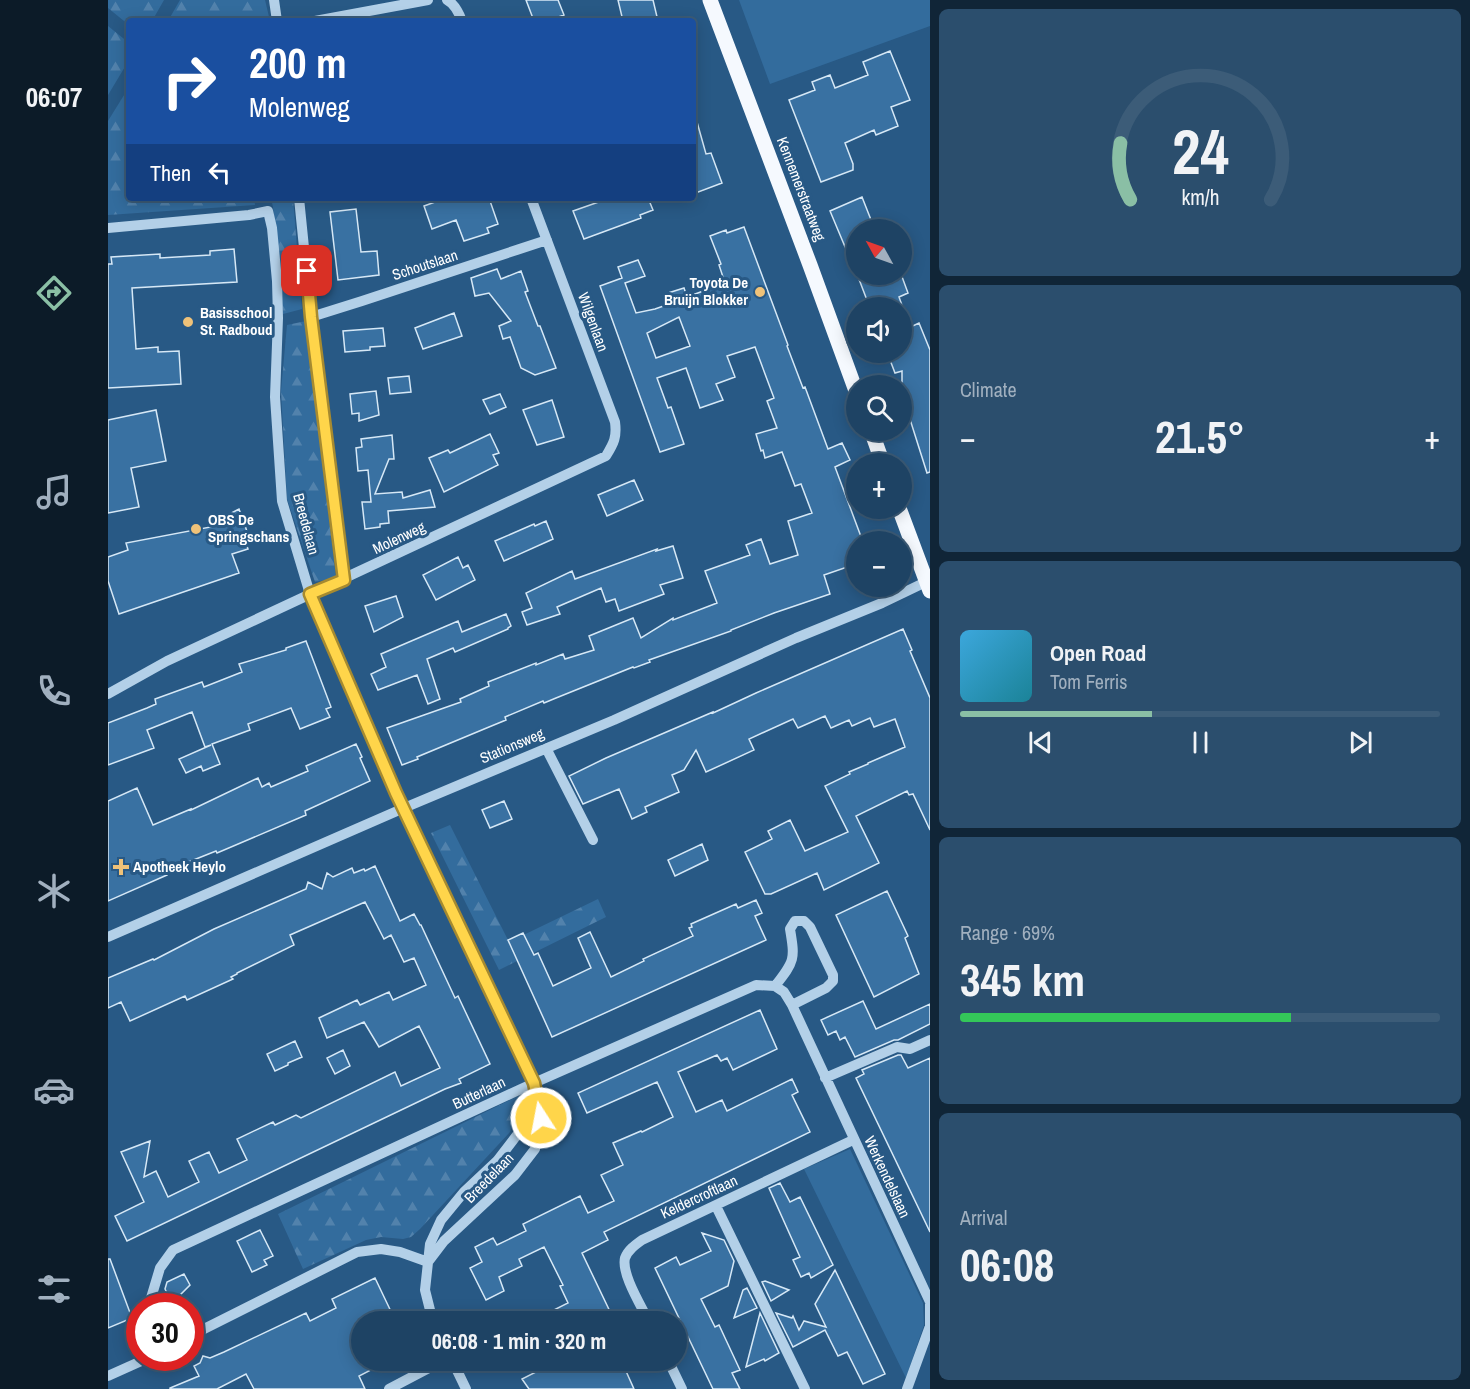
<!DOCTYPE html>
<html lang="en">
<head>
<meta charset="utf-8">
<style>
	:root { --surface:#1e4364; --page:#2b4e6d; --text:#f1f3f6; --muted:#a1b0bf; --line:#3c5c78; --accent:#8abfa5 }
	body { margin:0; font-family:"Archivo Narrow",sans-serif; background:var(--page); color:var(--text); height:100vh; display:flex; flex-direction:column; font-size:22px; white-space:nowrap }
	* { box-sizing:border-box; margin:0 }
	p { font-size:20px; color:var(--muted) }
	.icon { flex:none; width:33px; height:33px; fill:none; stroke:currentColor; stroke-width:2; stroke-linecap:round; stroke-linejoin:round }
	.map { position:relative; flex:1; overflow:hidden }
	.side { display:flex; flex-direction:column; gap:9px; padding:9px; background:#102537; width:540px }
	.side>* { flex:none }
	.top-card { position:absolute; left:18px; top:18px; width:570px; height:183px; border-radius:6px; box-shadow:0 3px 15px #0003,0 0 0 2px var(--line); background:#1a4fa0; color:#fff; overflow:hidden }
	.needle { width:39px; rotate:310deg }
	.controls { position:absolute; left:738px; top:219px; display:grid; gap:12px }
	.controls a { display:grid; place-items:center; width:66px; height:66px; border-radius:50%; background:var(--surface); box-shadow:0 3px 15px #0003,0 0 0 2px var(--line); font-size:30px }
	.speed { position:absolute; left:18px; top:1293px; display:flex; gap:12px; font-size:30px; font-weight:700; text-align:center }
	.speed>* { display:grid; place-content:center; width:78px; height:78px; border-radius:50%; background:var(--surface); box-shadow:0 3px 15px #0003,0 0 0 2px var(--line); line-height:1 }
	.speed .limit { border:9px solid #d22; background:#fff; color:#111 }
	.pin { position:absolute; display:grid; place-items:center; width:51px; height:51px; color:#fff; margin:-26px; border-radius:12px; box-shadow:0 3px 9px #0006 }
	.me { position:absolute; width:66px; margin:-33px; rotate:349deg; stroke-linejoin:round; filter:drop-shadow(0 0 4px #0008) }
	.turn { display:flex; align-items:center; gap:21px; height:126px; padding:0 24px; font-size:27px }
	.turn .icon { width:78px; height:78px; stroke-width:2.5 }
	.turn b { display:block; font-size:42px; line-height:51px }
	.then { display:flex; align-items:center; height:57px; padding:0 24px; background:#0003; gap:12px; font-size:22px }
	.big { font-size:45px; font-weight:700; line-height:1.1 }
	.side .tile { flex:1; display:flex; flex-direction:column; justify-content:center; gap:9px; min-width:0; padding:0 21px; border-radius:9px; background:var(--page) }
	.side .dial { align-items:center; gap:0 }
	.dial svg { height:156px; overflow:visible; fill:none; stroke:var(--line); stroke-width:7; stroke-linecap:round; text-anchor:middle }
	.dial text { fill:var(--text); stroke:none }
	.song { display:flex; align-items:center; gap:18px }
	.cover { width:72px; height:72px; border-radius:9px; background:linear-gradient(135deg,hsl(200 70% 55%),hsl(190 70% 35%)) }
	.played { height:6px; border-radius:3px; background:linear-gradient(90deg,var(--accent) 40%,var(--line) 40%) }
	.keys { display:flex; justify-content:space-around; direction:ltr }
	.heat { display:flex; justify-content:space-between; align-items:center; font-size:33px; direction:ltr }
	.charge { height:9px; border-radius:4px; background:linear-gradient(90deg,#34c759 69%,var(--line) 0) }
	.trip { position:absolute; left:243px; top:1311px; width:336px; height:60px; border-radius:30px; background:var(--surface); box-shadow:0 3px 15px #0003,0 0 0 2px var(--line); font-weight:700; line-height:60px; text-align:center }
	main { display:flex; flex:1; min-height:0 }
	.tabs { display:flex; flex-direction:column; width:108px; justify-content:space-around; align-items:center; background:#0c1b28; color:var(--muted) }
	.tabs .icon { width:42px; height:42px }
	.tabs .on { color:var(--accent) }
	.tabs b { font-size:27px; color:var(--text) }
	.map>svg:first-child { display:block }
	.grass { fill:#336c9d }
	.forest { fill:url(#forest-firs) }
	.building { fill:#3971a2; stroke:#d6e8f6; stroke-width:1.5; fill-rule:evenodd }
	.lines { fill:none; stroke-linecap:round; stroke-linejoin:round }
	.minor { stroke:#b3d0e8; stroke-width:10 }
	.major { stroke:#f5f9fe; stroke-width:15 }
	.route-casing { stroke:#a68a30; stroke-width:15 }
	.route { stroke:#ffd54a; stroke-width:10 }
	.poi-dot { fill:#efc279; stroke:#285985; stroke-width:2 }
	.labels { text-anchor:middle; stroke-width:6; stroke-linejoin:round; paint-order:stroke }
	.street-label { font-size:15px; fill:#fff; stroke:#285985 }
	.poi-label { font-size:15px; font-weight:bold; fill:#fff; stroke:#285985; text-anchor:start }
</style>
</head>
<body>
<main>
<nav class="tabs">
<b>06:07</b>
<svg class="icon on" aria-label="directions" viewBox="0 0 24 24"><path d="M12 3l9 9-9 9-9-9zM9 14v-3h6M13 9l2 2-2 2"/></svg>
<svg class="icon" aria-label="music" viewBox="0 0 24 24"><path d="M9 18V5l10-2v13"/><circle cx="6" cy="18" r="3"/><circle cx="16" cy="16" r="3"/></svg>
<svg class="icon" aria-label="phone" viewBox="0 0 24 24"><path d="M5 4h4l2 5-3 2q2 4 5 5l2-3 5 2v4C11 20 4 13 5 4z"/></svg>
<svg class="icon" aria-label="climate" viewBox="0 0 24 24"><path d="M12 3v18M4 7l16 10M4 17L20 7"/></svg>
<svg class="icon" aria-label="car" viewBox="0 0 24 24"><path d="M5 17H2v-5l4-1 3-4h7l3 4 3 1v5h-3M9 17h6M6 11h13"/><circle cx="7" cy="17" r="2"/><circle cx="17" cy="17" r="2"/></svg>
<svg class="icon" aria-label="filters" viewBox="0 0 24 24"><path d="M4 7h16M4 17h16"/><circle cx="9" cy="7" r="2"/><circle cx="15" cy="17" r="2"/></svg>
</nav>
<div class="map">
<svg width="822" height="1389" viewBox="0 0 822 1389">
	<defs>
		<pattern id="forest-firs" width="22" height="20" patternUnits="userSpaceOnUse" patternTransform="scale(1.5)"><rect width="22" height="20" fill="#336c9d"/><path d="M5 1l3.5 6h-7zM16 11l3.5 6h-7z" fill="#5282ac"/></pattern>
	</defs>
	<rect width="100%" height="100%" fill="#285985"/>
	<path class="grass" d="M631,0H822V26L662,84Z
		M742,1149L815,1303L816,1325L798,1378L696,1169Z"/>
	<path class="forest" d="M0,0H56L44,21H21V25L0,8Z
		M72,0H157L162,21H60Z
		M0,26L21,43V60L0,95Z
		M21,87V198H146L147,205L0,215V121Z
		M163,198H185L194,309L175,314L165,207Z
		M198,321L228,578L207,582L179,499L173,391L179,325Z
		M342,825L401,942L490,899L498,917L391,970L323,833Z
		M410,1096L407,1118L402,1132L312,1229L303,1237L295,1239L273,1237L258,1240L195,1269L170,1214Z"/>
	<path class="building" d="M418,0H450L456,15L439,21H426Z
		M510,0H545L550,21H515Z
		M782,51L802,100L783,107L790,126L768,135L766,130L737,143L745,164V170L713,182L681,100L707,90L704,82L722,75L727,88L760,75L755,62Z
		M589,122L598,154L603,153L614,183L585,194V123Z
		M754,197L767,230H748V273L722,211Z
		M338,198H381L390,224L379,228L381,233L356,241L348,220L324,229L316,206Z
		M502,198H540L545,210L532,215L533,218L476,239L465,211Z
		M248,209L253,252L269,251L271,275L230,280L222,212Z
		M636,227L680,345L679,346L695,388L697,387L720,449L734,443L742,460L727,467L755,542H748V564L716,575L722,594L666,613L623,630V631L541,660L542,662L526,668L525,667L448,698L436,703L435,701L397,717L398,720L381,727L309,757L310,759L294,765L279,728L353,702L352,699L381,686L380,682L428,663V665L455,654L457,659L486,650L481,636L525,618L533,638L565,618V620L609,603L597,571L642,555L638,545L653,539L662,564L690,555L680,521L704,513L693,484L687,486L674,452L657,458L655,450L653,451L648,434L669,428L659,401L666,398L647,347L619,356L627,377L608,384L615,400L592,408L578,368L549,378L560,408L563,407L576,444L552,452L492,286L514,278L510,267L530,260L537,276L517,283L528,313L547,309L564,303L560,293L576,288L579,297L617,283L611,265L613,264L602,236L618,230L619,233ZM571,317L582,346L548,358L539,333Z
		M126,249L129,282L24,288L28,349L50,347V352L71,351L73,384L0,388V264H4L3,257L52,254V258L102,255V251Z
		M389,269L393,279L413,271L420,291L417,292L430,326H432L448,368L427,375L413,368L402,337L395,339L391,326L403,321L381,293L367,296L363,278Z
		M749,274H793L800,293L791,297L795,308H762Z
		M346,313L354,336L315,349L307,328Z
		M811,323L822,350V472L819,473L794,394V371L787,373L779,352H794V331Z
		M275,328L277,346L262,347V350L237,352L235,331Z
		M301,376L303,392L282,394L280,378Z
		M268,391L271,415L251,421V413L244,414L242,394Z
		M392,394L398,407L382,414L375,400Z
		M444,400L456,437L429,445L415,410Z
		M48,410L58,461L23,468L31,507L0,513V420Z
		M382,434L391,453L385,455L390,465L336,492L321,458L340,450L342,453Z
		M284,435L286,459H281L267,494L294,492L295,498L322,490L327,507L280,511L281,523L272,524V527L257,529L254,502H263L260,470L250,471L248,448L254,447L253,439Z
		M526,480L535,500L499,516L490,495Z
		M131,509L141,537L136,538L140,549L124,554L131,573L11,614L0,581V557L20,550L18,543L108,526V521Z
		M438,521L445,539L396,561L387,541L426,524L427,526Z
		M565,546L575,578L552,585L556,594L511,611L507,599L498,602L493,588L449,607L452,614L419,625L414,612L424,608L418,593L464,571L467,579L549,549L548,551Z
		M350,557L355,568L360,565L367,580L328,600L315,575Z
		M288,596L295,617L266,632L257,606Z
		M398,614L403,626L400,628V629L347,652L345,648L319,659L332,699L320,704L309,675L270,690L263,674L278,667L273,654L350,621L354,632Z
		M795,629L804,650L802,651L822,698V830L805,794L801,795L799,791L748,816L771,863L716,890L709,873L663,894H657L637,852L664,839L660,831L682,820L697,851L740,832L717,786L742,774L741,772L760,764V763L797,747L787,719L766,727L762,718L744,726L741,720L723,728L717,716L690,728L685,719L641,739L646,750L598,772L588,750L576,770L564,775L571,792L537,807L539,812L524,819L511,789L475,804L461,776L498,758L605,712V713L648,693Z
		M198,641L223,707L218,709L222,717L192,729L183,708L140,724L142,730L104,744L112,764L95,771L93,766L78,773L71,759L103,745L97,747L84,712L39,730L46,748L0,765V723L39,708L48,704L47,699L94,682L96,687L134,672L131,664L178,650V648Z
		M248,744L254,757L252,758L262,781L197,811L198,815L109,853L108,851L58,871L59,875L0,901V801L29,788L45,825L83,809V810L150,778L154,787L161,783L163,787L200,771L198,766Z
		M396,801L404,819L382,828L374,810Z
		M594,844L600,860L567,876L560,860Z
		M267,866L292,921L306,914L312,925H313L347,998L350,996L382,1064L351,1079L353,1083L337,1089L19,1241L7,1216L36,1202L13,1152L42,1141L36,1177L48,1171L60,1197L91,1182L81,1161L101,1152L111,1173L139,1160L129,1139L165,1122L167,1125L188,1115L193,1118L287,1072L293,1086L332,1068L311,1026L271,1047L256,1022L219,1038L211,1018L249,1000L252,1005L281,992L285,1000L318,985L306,958L296,962L283,935L276,939L257,902L182,935L186,945L129,973V974L123,977L125,979L79,1000L77,996L22,1021L13,1002L0,1008V978L45,959L46,960L106,929L198,889L200,882L214,889L219,873L225,877L244,868L246,873L256,869L257,871Z
		M779,891L800,936L797,938L811,974L766,997L728,915Z
		M648,900L654,913L647,916L658,940L444,1037L400,940L415,933L426,955L430,953L445,986L483,968L470,938L482,932L503,977L536,961L535,959L585,936L581,928L584,927L583,924L628,904L630,908Z
		M755,1001L768,1029L822,1004V1024L790,1040H786L747,1057L737,1037L732,1040L728,1031L720,1035L713,1020Z
		M652,1010L669,1049L625,1070L619,1058L613,1061L609,1055L570,1072L588,1112L614,1100L619,1111L684,1079L690,1092L684,1095L702,1132L496,1232L500,1240L474,1253L507,1322H422L460,1303L452,1286L455,1285L436,1247L411,1259L414,1266L391,1277L396,1291L378,1300L362,1268L374,1262L367,1247L385,1238L389,1245L418,1231L415,1224L472,1196L480,1213L506,1201L493,1175L515,1165L505,1143L533,1131L534,1132L565,1117L549,1082L479,1113L470,1093Z
		M187,1041L194,1057L180,1063V1065L167,1071L159,1054Z
		M235,1050L242,1066L227,1074L219,1058Z
		M790,1055H793L800,1068L822,1058V1232L748,1078L756,1074L754,1070Z
		M672,1183L682,1202L692,1197L725,1265L703,1278L701,1273L693,1277L685,1260L692,1257L661,1188Z
		M152,1230L165,1256L156,1260L159,1265L144,1272L129,1241Z
		M594,1233L616,1240L626,1261L620,1286L593,1299L607,1327L611,1325L632,1370L624,1373L632,1389H605L547,1268L568,1257L572,1265L603,1251Z
		M0,1259H2L24,1318L0,1328Z
		M727,1270L777,1374L755,1384L739,1352L730,1356L717,1330L685,1347L668,1313L684,1318L685,1316L691,1330L696,1321L718,1327L707,1304Z
		M76,1274L82,1285L64,1303L57,1289L59,1282Z
		M267,1278L288,1322H254V1360H282L251,1376L257,1389H146L138,1374L109,1389H62V1388L91,1376L86,1366L92,1363L95,1356L102,1358L116,1352L198,1313L202,1321L228,1308L224,1299Z
		M657,1281L681,1290L663,1301L654,1282Z
		M639,1288L649,1308L626,1318L635,1290Z
		M652,1313L671,1353L657,1361L656,1359L638,1367Z
		M435,1360H513L526,1389H421L414,1379L430,1371L427,1365Z"/>
	<g class="lines">
		<path class="minor" d="M166,0L169,21
			M339,0C347,4 351,13 354,21
			M207,21L320,0
			M191,198L203,317L236,580
			M0,228L141,215L160,211L164,228L169,281L170,318L167,397L174,501L202,594L288,793L426,1083L433,1118L427,1149L407,1175L336,1241L320,1262
			M203,317L254,301L439,240
			M0,694L59,661L498,456C506,443 509,437 507,422L423,198
			M438,748L485,840
			M0,937L296,808L506,720L688,638L774,603L822,580
			M667,986L676,992L684,1005L822,1302V1326L799,1389
			M717,1078L789,1047L802,1049L822,1040
			M608,1206L697,1389
			M42,1306L43,1298L52,1268L65,1250L426,1083L648,985L667,986C687,961 687,959 682,929L687,921H696L702,927L725,975V981L718,988L684,1005
			M325,1322L317,1290L322,1244L333,1220L356,1192L389,1161L419,1122L430,1100
			M541,1322C534,1307 513,1274 517,1258C520,1250 527,1245 534,1240L745,1140
			M82,1336L249,1252L273,1249L292,1252L320,1262
			M344,1360L358,1389
			M560,1360L574,1389
			M0,1376L40,1358
			M281,1389L336,1360"/>
		<path class="major" d="M602,0L702,265L748,391
			M763,430L775,464
			M791,508L822,591"/>
	</g>
	<g class="lines">
		<defs>
			<path id="route" d="M199,271L203,317L236,580L202,594L288,793L426,1083L433,1118"/>
		</defs>
		<use href="#route" class="route-casing"/>
		<use href="#route" class="route"/>
	</g>
	<g class="poi-dot">
		<circle cx="652" cy="292" r="6"/>
		<circle cx="80" cy="322" r="6"/>
		<circle cx="88" cy="529" r="6"/>
		<path d="M10 858h6v6h6v6h-6v6h-6v-6h-6v-6h6z"/>
	</g>
	<g class="labels">
		<g class="street-label">
			<text transform="translate(693 189) rotate(69)" y="5">Kennemerstraatweg</text>
			<text transform="translate(317 265) rotate(-18)" y="5">Schoutslaan</text>
			<text transform="translate(485 322) rotate(70)" y="5">Wilgenlaan</text>
			<text transform="translate(198 524) rotate(75)" y="5">Breedelaan</text>
			<text transform="translate(291 538) rotate(-25)" y="5">Molenweg</text>
			<text transform="translate(404 746) rotate(-23)" y="5">Stationsweg</text>
			<text transform="translate(371 1093) rotate(-25)" y="5">Butterlaan</text>
			<text transform="translate(779 1177) rotate(65)" y="5">Werkendelslaan</text>
			<text transform="translate(381 1178) rotate(-46)" y="5">Breedelaan</text>
			<text transform="translate(591 1197) rotate(-25)" y="5">Keldercroftlaan</text>
		</g>
		<g class="poi-label">
			<text x="640" y="288" text-anchor="end">Toyota De<tspan x="640" dy="17">Bruijn Blokker</tspan></text>
			<text x="92" y="318">Basisschool<tspan x="92" dy="17">St. Radboud</tspan></text>
			<text x="100" y="525">OBS De<tspan x="100" dy="17">Springschans</tspan></text>
			<text x="25" y="872">Apotheek Heylo</text>
		</g>
	</g>
</svg>
<div class="controls">
<a><svg class="needle" viewBox="-14 -14 28 28"><path d="M0-13l5 13h-10z" fill="#e53935"/><path d="M0 13l5-13h-10z" fill="#a1b0bf"/></svg></a>
<a><svg class="icon" aria-label="sound" viewBox="0 0 24 24"><path d="M4 9h4l5-4v14l-5-4H4zM17 9q2 3 0 6"/></svg></a>
<a><svg class="icon" aria-label="search" viewBox="0 0 24 24"><circle cx="10" cy="10" r="6"/><path d="M15 15l6 6"/></svg></a>
<a>+</a>
<a>−</a>
</div>
<div class="speed"><div class="limit">30</div></div>
<div class="pin" style="left:199px;top:271px;background:#d93025"><svg class="icon" aria-label="arrive" viewBox="0 0 24 24"><path d="M6 21V4h12l-3 4 3 4H6"/></svg></div>
<svg class="me" style="left:433px;top:1118px" viewBox="-20 -20 40 40"><circle r="17" fill="#ffd54a" stroke="#fff" stroke-width="3"/><path d="M0-11L8 9 0 5-8 9z" fill="#fff"/></svg>
<div class="trip">06:08 · 1 min · 320 m</div>
<div class="top-card">
<div class="turn"><svg class="icon" aria-label="right" viewBox="0 0 24 24"><path d="M7 20v-9h11M14 6l5 5-5 5"/></svg><div><b>200 m</b>Molenweg</div></div>
<div class="then">Then<svg class="icon" aria-label="left" viewBox="0 0 24 24"><path d="M17 20v-9H6M10 6l-5 5 5 5"/></svg></div>
</div>
</div>
<section class="side">
<div class="tile dial"><svg viewBox="0 0 100 80">
<path d="M14 69A42 42 0 1 1 86 69"/>
<path d="M14 69A42 42 0 0 1 9 40" stroke="#8abfa5"/>
<text x="50" y="56" font-size="32" font-weight="700">24</text>
<text x="50" y="72" font-size="11">km/h</text>
</svg></div>
<div class="tile"><p>Climate</p>
<div class="heat"><a>−</a><b class="big">21.5°</b><a>+</a></div>
</div>
<div class="tile">
<div class="song"><i class="cover"></i><div><b>Open Road</b><p>Tom Ferris</p></div></div>
<div class="played"></div>
<div class="keys"><svg class="icon" aria-label="previous" viewBox="0 0 24 24"><path d="M18 5L8 12l10 7zM5 5v14"/></svg><svg class="icon" aria-label="pause" viewBox="0 0 24 24"><path d="M8 5v14M16 5v14"/></svg><svg class="icon" aria-label="next" viewBox="0 0 24 24"><path d="M6 5l10 7-10 7zM19 5v14"/></svg></div>
</div>
<div class="tile"><p>Range · 69%</p><b class="big">345 km</b><div class="charge"></div></div>
<div class="tile"><p>Arrival</p><b class="big">06:08</b></div>
</section>
</main>
</body>
</html>
